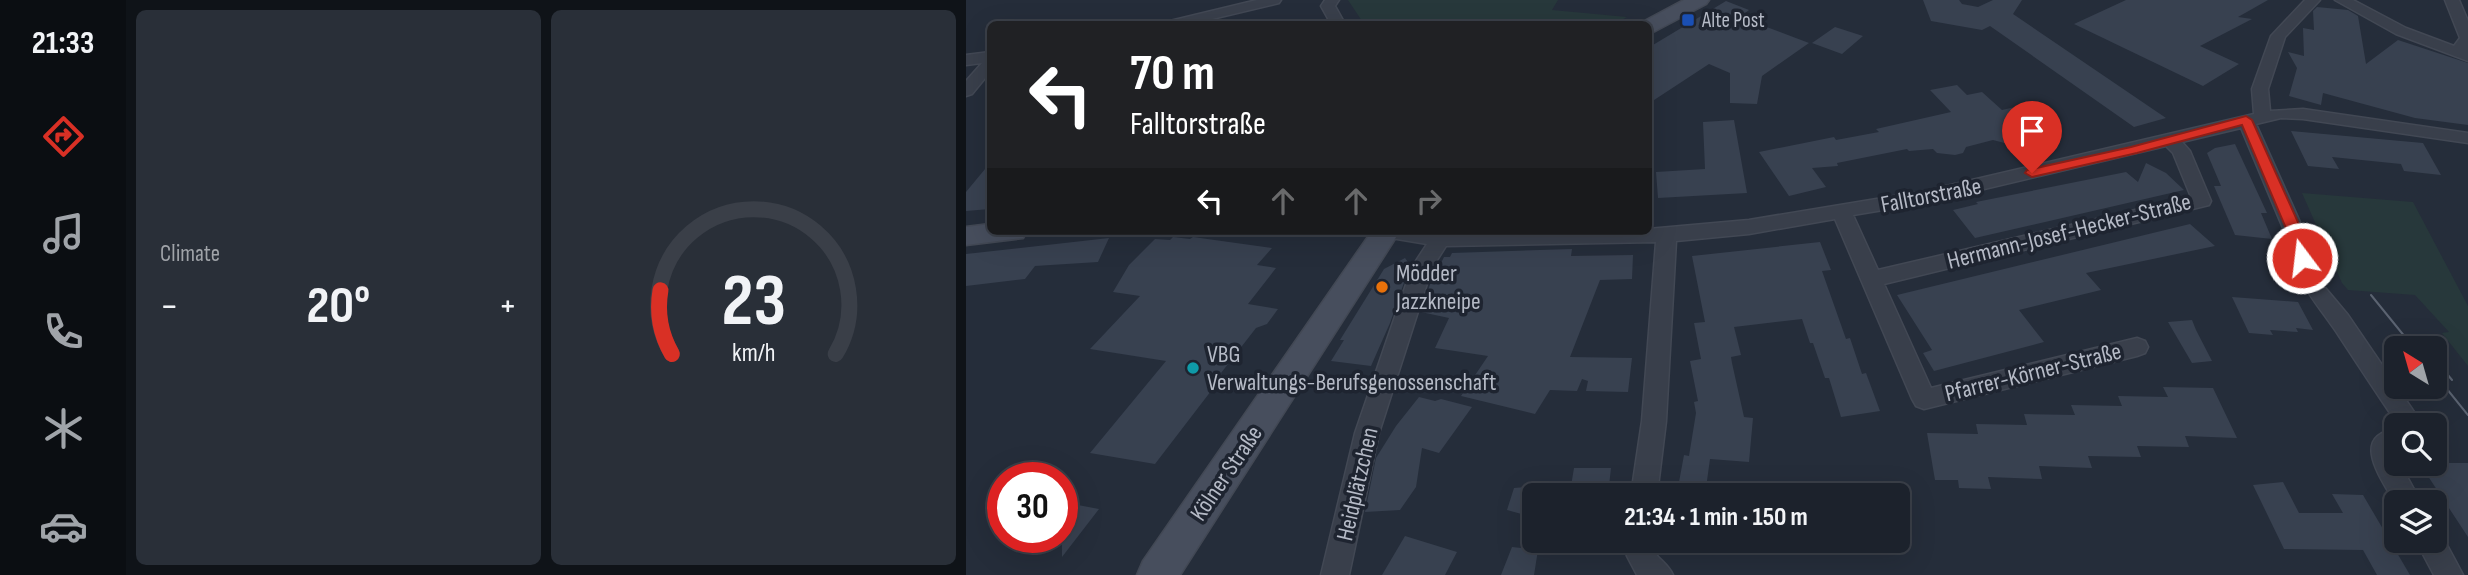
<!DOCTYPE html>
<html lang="en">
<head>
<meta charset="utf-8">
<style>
	:root { --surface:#1c222c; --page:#292f38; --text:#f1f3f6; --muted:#a0a4a9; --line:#3a3f48; --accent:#d93025 }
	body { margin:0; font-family:"Sofia Sans Condensed",sans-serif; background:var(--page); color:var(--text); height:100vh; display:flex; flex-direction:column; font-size:26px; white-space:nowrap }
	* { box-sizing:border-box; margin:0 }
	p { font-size:23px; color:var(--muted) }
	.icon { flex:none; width:38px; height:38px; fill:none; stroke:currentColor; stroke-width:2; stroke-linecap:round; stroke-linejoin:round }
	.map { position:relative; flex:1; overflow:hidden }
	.side { display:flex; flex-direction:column; gap:10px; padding:10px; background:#0f1318; width:840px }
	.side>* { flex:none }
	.top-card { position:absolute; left:21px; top:21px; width:665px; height:214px; border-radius:10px; box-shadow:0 7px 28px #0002,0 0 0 2px var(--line); background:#202124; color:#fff; overflow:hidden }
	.needle { width:46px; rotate:323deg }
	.fabs { position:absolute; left:1418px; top:336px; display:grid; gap:14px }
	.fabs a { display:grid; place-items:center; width:63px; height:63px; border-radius:10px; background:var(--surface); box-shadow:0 7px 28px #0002,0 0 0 2px var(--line); font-size:35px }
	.speed { position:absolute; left:21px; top:462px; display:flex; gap:14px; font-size:35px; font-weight:700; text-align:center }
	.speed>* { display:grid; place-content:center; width:91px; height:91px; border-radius:50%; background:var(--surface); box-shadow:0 7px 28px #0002,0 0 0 2px var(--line); line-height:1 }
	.speed .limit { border:10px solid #d22; background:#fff; color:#111 }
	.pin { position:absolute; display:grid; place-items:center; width:60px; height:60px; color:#fff; margin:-72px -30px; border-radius:50% 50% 50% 0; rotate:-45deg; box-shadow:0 0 7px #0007 }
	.pin .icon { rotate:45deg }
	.me { position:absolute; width:77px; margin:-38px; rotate:345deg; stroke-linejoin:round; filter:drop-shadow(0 0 5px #0008) }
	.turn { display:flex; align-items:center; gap:24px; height:147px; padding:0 28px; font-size:32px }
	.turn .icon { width:91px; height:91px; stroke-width:2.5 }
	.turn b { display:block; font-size:49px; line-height:60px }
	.lanes { display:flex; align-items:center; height:66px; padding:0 28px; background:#0003; justify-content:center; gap:35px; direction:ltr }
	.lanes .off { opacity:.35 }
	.big { font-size:52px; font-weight:700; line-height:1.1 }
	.side .card { flex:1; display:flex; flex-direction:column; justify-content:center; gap:10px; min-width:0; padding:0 24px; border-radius:10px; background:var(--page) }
	.side .dial { align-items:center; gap:0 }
	.dial svg { height:182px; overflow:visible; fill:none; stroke:var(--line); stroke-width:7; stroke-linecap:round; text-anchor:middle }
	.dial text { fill:var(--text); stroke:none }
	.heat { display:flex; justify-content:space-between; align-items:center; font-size:38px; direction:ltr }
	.side .tiles { flex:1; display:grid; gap:10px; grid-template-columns:repeat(2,1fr) }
	.trip { position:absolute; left:556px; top:483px; width:388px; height:70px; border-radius:10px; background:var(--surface); box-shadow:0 7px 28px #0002,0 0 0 2px var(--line); font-weight:700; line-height:70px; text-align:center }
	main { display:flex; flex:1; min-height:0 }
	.tabs { display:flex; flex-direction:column; width:126px; justify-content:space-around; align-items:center; background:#0b0e12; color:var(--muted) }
	.tabs .icon { width:49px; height:49px }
	.tabs .current { color:var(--accent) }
	.tabs b { font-size:32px; color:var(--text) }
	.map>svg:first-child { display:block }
	.green { fill:#27383b }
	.building { fill:#384150 }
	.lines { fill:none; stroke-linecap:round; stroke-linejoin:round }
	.street-casing { stroke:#424854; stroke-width:3 }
	.secondary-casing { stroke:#424854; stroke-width:3 }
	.street { fill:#393f4b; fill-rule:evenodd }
	.secondary { fill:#474e5d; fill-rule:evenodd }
	.tram { stroke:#5b6371; stroke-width:2 }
	.route { fill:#d93025; stroke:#8d1f18; stroke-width:2 }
	.transit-dot { fill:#1a4fb4; stroke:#1e2430; stroke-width:2.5 }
	.food-dot { fill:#e8710a; stroke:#1e2430; stroke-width:2.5 }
	.culture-dot { fill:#0f9aa8; stroke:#1e2430; stroke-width:2.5 }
	.labels { text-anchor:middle; stroke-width:7; stroke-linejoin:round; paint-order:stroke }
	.far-poi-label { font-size:21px; fill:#b5bac6; stroke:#1e2430; text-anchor:start }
	.street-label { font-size:24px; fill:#b5bac6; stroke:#1e2430 }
	.poi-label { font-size:24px; fill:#b5bac6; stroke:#1e2430; text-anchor:start }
</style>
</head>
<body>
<main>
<nav class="tabs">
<b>21:33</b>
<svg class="icon current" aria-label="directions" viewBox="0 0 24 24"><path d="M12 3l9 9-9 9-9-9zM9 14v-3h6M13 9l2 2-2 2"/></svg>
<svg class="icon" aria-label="music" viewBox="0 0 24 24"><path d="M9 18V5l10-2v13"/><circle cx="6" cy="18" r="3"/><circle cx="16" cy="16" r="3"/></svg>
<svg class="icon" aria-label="phone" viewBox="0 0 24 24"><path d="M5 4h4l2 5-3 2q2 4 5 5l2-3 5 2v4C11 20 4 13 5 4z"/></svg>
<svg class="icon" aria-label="climate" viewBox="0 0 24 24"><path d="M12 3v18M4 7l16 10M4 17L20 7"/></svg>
<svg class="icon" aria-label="car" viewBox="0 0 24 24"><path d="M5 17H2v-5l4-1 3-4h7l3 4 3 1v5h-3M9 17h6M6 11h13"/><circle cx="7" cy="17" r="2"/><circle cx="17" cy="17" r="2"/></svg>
</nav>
<section class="side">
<div class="tiles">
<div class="card"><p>Climate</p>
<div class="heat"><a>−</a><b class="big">20°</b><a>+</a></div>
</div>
<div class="card dial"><svg viewBox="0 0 100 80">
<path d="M14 69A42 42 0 1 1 86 69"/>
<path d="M14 69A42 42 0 0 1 9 41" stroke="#d93025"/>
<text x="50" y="56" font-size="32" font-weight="700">23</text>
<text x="50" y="72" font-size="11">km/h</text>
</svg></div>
</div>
</section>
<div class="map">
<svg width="1502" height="575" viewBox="0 0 1502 575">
	<rect width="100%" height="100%" fill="#252d3a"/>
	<path class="green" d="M382,0H592L586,10L661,17L648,24H398Z
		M1336,193L1447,202L1502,306V366L1476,333L1483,332L1449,295L1382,290L1376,283Z"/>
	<path class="building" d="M957,0H993L996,4L1012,7L1027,0H1056L1047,14L1200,118L1168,127L1024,26L1016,30L965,21Z
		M1160,0H1302L1272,17L1286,19L1234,46L1273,64L1237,86L1108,24Z
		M760,1L783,10L774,17L843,43L796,76L791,104L764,103V73L743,64L682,104V48Z
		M1351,7L1382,10L1392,16L1400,64L1432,40L1502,63V125L1449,118L1357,93L1355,105L1323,96L1331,68L1322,52L1338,56L1337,28L1348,30L1347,11Z
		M869,27L897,36L876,54L846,43Z
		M991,85L1001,95L1016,92L1036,110L1066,103L1087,122L1049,131L1069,151L1027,140L1000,147L997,153L989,155L971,153L967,149L943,151L941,149L871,163L872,166L846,168L860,187L823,196L793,152L868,137L870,140L913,132L910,129L985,112L964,90Z
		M768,120L781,193L692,198L690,172L739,169L737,122Z
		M1325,131L1457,143L1475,175L1438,171L1435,164L1366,157L1373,169L1342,166Z
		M1269,144L1301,213H1295L1306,239L1269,235L1248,186H1255L1241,153L1249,148Z
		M24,163V209L0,211V192Z
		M1180,163L1200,173L1218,190L1009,238L987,210L1012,204L1010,202L1160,172L1172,182Z
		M1224,224L1249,246L1120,273L1135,290L1053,310L1078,342L968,371L957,353L966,350L931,295Z
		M207,237L224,239L227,237L306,248L291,265L310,268L282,304L312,309L301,324L290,328L255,373L258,381L253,388L245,391L189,464L124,453L200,361L124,349L174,296L147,292L163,265L189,239L204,240Z
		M143,238L132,262L69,266L59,279L0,286V254Z
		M854,242L865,270L856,271L880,339L884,338L896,374L900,373L914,411L875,417L863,378H859L847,343H844L836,319L768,327L775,355L765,357L766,363L778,417L787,418L783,462L744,459L739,495H718L713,482L718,455L723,456L730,413L728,402L732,401L724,361L735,359L728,323L739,322L726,256Z
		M606,249L605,256L667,255L666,279L634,280L604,357L666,358L662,392L620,391L622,381L616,379L611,391L584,390L569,414L495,396L522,356L469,348L483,318L455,312L470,266L473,267L478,257H484L486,253Z
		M439,258L444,265L424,323L405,366L365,361L378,340H374L418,269Z
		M1266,297L1332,302L1347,330L1330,328L1332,332L1304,330L1307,335L1283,333Z
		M1226,320L1230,330L1246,361L1226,363L1202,322Z
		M1197,387L1247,388L1271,438L1219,436L1223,447L1171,446L1175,457L1122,456L1126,468L1073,466L1076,479L1022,477L1025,489L993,488L992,480H969L961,433L1012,434L1010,424L1061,425L1058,414L1109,415L1105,405L1156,406L1152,396L1202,397Z
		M453,397L469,401L475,399L506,407L473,453L456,448L450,487L434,510L399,512L410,458L430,426Z
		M1468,463H1502V537L1454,464Z
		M608,468H645L642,495H614L604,492Z
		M1317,482L1333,513H1377L1366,494L1397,495L1444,575H1411L1397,550L1318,549L1287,485Z
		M571,486L559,515L541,510L548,488Z
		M96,502L133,509L96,557Z
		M439,536L491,552L479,575H416Z
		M546,547L572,550L568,575H535Z"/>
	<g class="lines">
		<defs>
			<path id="street" d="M291,0H315L313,3L225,24H202L204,21Z
				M359,0H373L369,6L379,24H365L355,6Z
				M1339,0H1354L1319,37L1302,89L1304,111L1337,109L1502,133V143L1337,119L1315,118L1290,124L1342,240L1356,284L1382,315L1457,425H1432C1411,394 1390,362 1369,330C1345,295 1331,285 1322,240L1275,128L1216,142L1224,151L1245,201L1243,205L918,284L965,388L1171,338L1179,341L1182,347L1179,353L1171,356L958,409L950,406L946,399L869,219L783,234L710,241L700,421L691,495H665L676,421L690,242L480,246L466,268L413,433L383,575H355L389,433L446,267L461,244L413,236L410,231H682V229L783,220L959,191L1288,114L1286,89L1305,36ZM1200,146L1207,153L1225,197L912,270L887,215L959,203Z
				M1369,0H1387L1440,28L1488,46L1494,38L1479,0H1493L1502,21V61L1430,34Z
				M24,52V72L6,94L0,96V81L16,63L0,65V55Z
				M1430,429V464H1434L1455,502H1430V505C1417,481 1382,436 1430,429Z
				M1468,530L1474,532L1497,575H1468L1450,541H1468Z
				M657,541H684C686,557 701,561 707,575H671L661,556Z"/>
			<path id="secondary" d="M718,0H743L740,4L689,31L682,33V24H673Z
				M24,224V231H61L57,238L0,245V227Z
				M406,231H434L214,575H171L177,561Z"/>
		</defs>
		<use href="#street" class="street-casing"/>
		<use href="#secondary" class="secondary-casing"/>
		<use href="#street" class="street"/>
		<use href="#secondary" class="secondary"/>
		<path class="tram" d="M1405,295L1448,348
			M1468,358L1486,380
			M1468,373L1502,415"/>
	</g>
	<path class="route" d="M1280,116L1286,120L1340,240L1343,258L1341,262L1336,264L1328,258L1325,240L1276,125L1171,153L1066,177L1059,173L1061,170L1165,147Z"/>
	<rect class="transit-dot" x="715" y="13" width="14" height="14" rx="3.5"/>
	<circle class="food-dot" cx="416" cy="287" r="7"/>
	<circle class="culture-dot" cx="227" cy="368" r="7"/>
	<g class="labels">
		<g class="far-poi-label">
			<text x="736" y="27">Alte Post</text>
		</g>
		<g class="street-label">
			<text transform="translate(965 195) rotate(-11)" y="8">Falltorstraße</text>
			<text transform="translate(1103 231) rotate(-14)" y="8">Hermann-Josef-Hecker-Straße</text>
			<text transform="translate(1067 372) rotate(-14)" y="8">Pfarrer-Körner-Straße</text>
			<text transform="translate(260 473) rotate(-56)" y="8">Kölner Straße</text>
			<text transform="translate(391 484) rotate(-77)" y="8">Heidplätzchen</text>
		</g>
		<g class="poi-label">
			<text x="430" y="281">Mödder<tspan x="430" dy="28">Jazzkneipe</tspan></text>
			<text x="241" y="362">VBG<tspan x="241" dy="28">Verwaltungs-Berufsgenossenschaft</tspan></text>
		</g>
	</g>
</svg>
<div class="fabs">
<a><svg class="needle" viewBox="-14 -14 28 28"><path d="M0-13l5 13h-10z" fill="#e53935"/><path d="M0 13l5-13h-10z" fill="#a0a4a9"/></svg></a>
<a><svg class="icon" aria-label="search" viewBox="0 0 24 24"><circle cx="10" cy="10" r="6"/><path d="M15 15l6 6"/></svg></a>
<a><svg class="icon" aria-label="layers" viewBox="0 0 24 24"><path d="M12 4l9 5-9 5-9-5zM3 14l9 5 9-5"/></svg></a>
</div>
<div class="speed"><div class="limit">30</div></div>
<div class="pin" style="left:1066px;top:173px;background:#d93025"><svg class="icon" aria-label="arrive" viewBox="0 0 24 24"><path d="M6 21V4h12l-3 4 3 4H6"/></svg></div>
<svg class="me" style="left:1336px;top:258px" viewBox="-20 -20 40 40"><circle r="17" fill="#d93025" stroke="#fff" stroke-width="3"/><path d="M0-11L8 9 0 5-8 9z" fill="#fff"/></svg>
<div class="trip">21:34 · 1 min · 150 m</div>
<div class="top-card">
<div class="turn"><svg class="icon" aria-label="left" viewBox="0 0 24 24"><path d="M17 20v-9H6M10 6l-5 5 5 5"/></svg><div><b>70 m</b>Falltorstraße</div></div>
<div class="lanes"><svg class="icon" aria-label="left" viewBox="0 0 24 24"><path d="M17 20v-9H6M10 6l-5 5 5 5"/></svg><svg class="icon off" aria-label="ahead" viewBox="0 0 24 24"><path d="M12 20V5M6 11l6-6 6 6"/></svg><svg class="icon off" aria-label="ahead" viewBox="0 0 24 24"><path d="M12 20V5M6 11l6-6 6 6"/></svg><svg class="icon off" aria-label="right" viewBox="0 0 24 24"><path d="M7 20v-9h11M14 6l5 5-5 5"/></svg></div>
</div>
</div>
</main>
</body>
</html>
